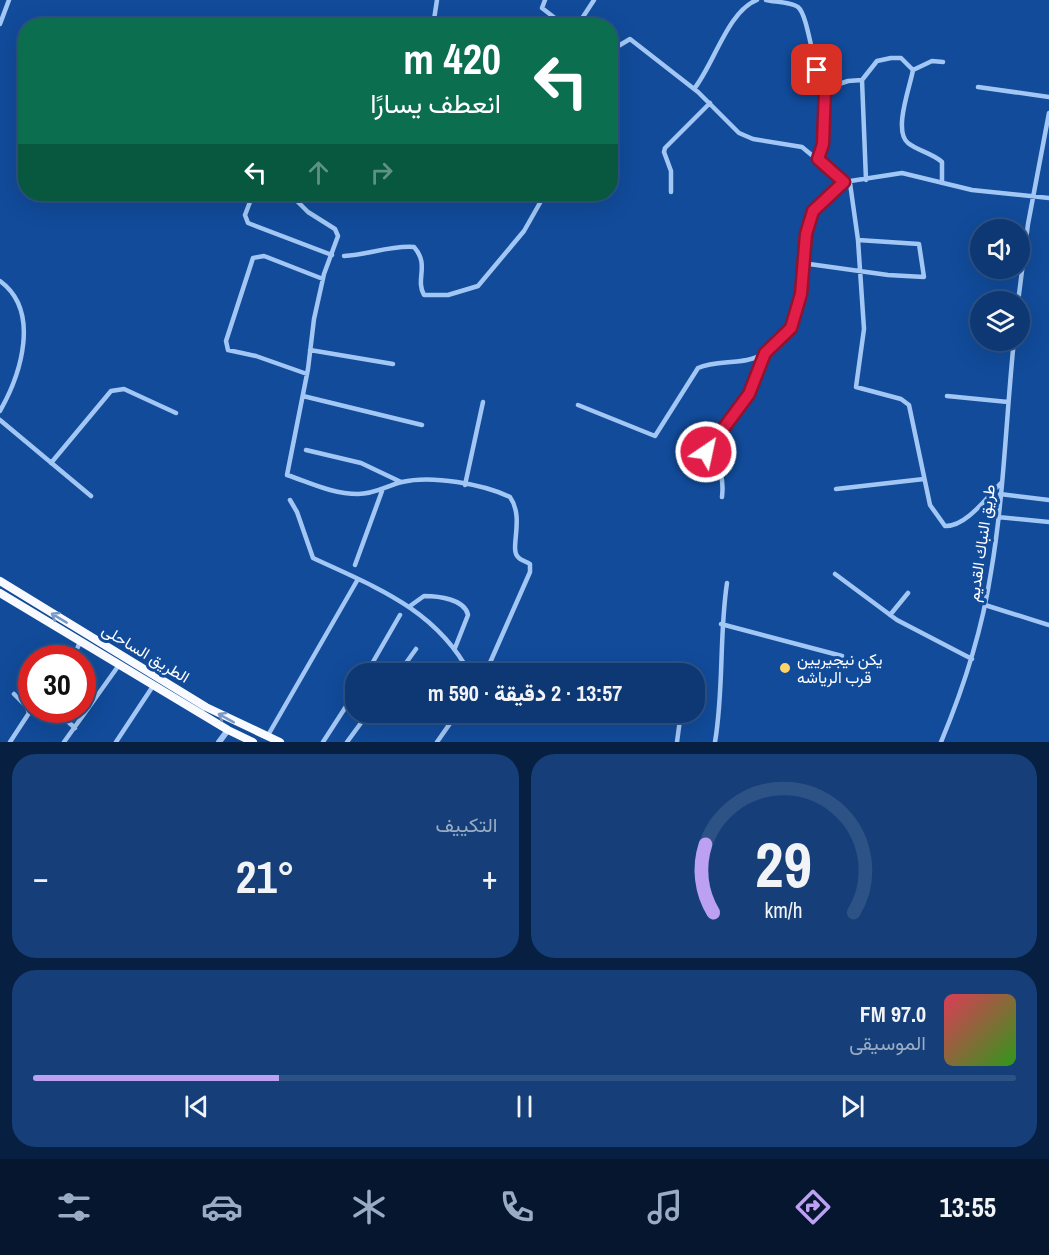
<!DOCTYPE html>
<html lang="ar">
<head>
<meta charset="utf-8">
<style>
	:root { --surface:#0d3874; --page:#163f79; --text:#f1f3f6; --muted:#9aacc5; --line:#2d5286; --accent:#bca0f2 }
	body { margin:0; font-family:"Archivo Narrow",Vazirmatn,sans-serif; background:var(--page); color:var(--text); direction:rtl; height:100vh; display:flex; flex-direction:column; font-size:22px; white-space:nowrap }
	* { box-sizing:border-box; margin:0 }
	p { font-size:20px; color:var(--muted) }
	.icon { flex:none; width:33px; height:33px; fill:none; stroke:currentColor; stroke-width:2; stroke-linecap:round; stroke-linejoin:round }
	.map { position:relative; height:742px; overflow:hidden; direction:ltr }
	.sheet { display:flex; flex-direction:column; gap:12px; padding:12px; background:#071f40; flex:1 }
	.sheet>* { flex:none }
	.banner { position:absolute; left:18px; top:18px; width:600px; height:183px; border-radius:24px; box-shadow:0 6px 24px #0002,0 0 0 2px var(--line); direction:rtl; background:#0b6e4f; color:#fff; overflow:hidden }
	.tools { position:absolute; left:970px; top:219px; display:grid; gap:12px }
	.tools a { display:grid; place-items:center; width:60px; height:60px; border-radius:50%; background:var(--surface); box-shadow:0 6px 24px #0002,0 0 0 2px var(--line); font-size:30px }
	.speed { position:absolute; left:18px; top:645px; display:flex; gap:12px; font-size:30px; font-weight:700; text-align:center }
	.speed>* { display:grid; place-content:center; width:78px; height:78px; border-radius:50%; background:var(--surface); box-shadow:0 6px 24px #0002,0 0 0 2px var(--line); line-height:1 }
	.speed .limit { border:9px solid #d22; background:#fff; color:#111 }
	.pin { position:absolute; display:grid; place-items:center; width:51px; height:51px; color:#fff; margin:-26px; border-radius:12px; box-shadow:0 3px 9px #0006 }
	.me { position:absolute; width:66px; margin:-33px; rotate:34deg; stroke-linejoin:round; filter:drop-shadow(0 0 4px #0008) }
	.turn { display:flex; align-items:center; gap:21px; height:126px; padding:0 18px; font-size:27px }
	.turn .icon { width:78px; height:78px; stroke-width:2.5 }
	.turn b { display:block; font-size:42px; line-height:51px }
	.lanes { display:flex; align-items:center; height:57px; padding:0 18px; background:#0003; justify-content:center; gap:30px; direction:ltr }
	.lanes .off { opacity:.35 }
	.big { font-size:45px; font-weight:800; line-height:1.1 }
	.sheet .tile { flex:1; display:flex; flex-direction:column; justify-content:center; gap:9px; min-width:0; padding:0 21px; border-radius:24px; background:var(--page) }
	.sheet .dial { align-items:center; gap:0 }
	.dial svg { height:156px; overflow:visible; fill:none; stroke:var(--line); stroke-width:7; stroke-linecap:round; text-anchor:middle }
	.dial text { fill:var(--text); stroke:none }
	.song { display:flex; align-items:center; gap:18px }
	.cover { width:72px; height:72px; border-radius:9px; background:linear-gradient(135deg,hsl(350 70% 55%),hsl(110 70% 35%)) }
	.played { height:6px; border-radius:3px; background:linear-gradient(90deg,var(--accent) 25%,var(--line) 25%) }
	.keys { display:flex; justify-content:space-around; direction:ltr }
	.heat { display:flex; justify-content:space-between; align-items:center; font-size:33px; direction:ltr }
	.sheet .tiles { flex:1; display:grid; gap:12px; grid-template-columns:1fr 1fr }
	.tile:last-child { grid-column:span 2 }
	.trip { position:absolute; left:345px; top:663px; width:360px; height:60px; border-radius:24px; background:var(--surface); box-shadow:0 6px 24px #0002,0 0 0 2px var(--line); font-weight:800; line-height:60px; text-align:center; direction:rtl }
	.menu { display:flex; height:96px; justify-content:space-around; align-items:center; background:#05162e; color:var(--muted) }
	.menu .icon { width:42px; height:42px }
	.menu .on { color:var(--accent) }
	.menu b { font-size:27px; color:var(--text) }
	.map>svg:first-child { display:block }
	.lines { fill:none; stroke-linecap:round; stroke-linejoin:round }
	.minor { stroke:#a3c7f4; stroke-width:4.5 }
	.tertiary { stroke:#a3c7f4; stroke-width:6 }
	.trunk { stroke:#f8faff; stroke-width:8 }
	.oneway { stroke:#799ac7 }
	.route-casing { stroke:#92132f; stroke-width:15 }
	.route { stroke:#e11d48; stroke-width:10 }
	.poi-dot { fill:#ffd466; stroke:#114b9a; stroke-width:2 }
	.labels { text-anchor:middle; stroke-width:6; stroke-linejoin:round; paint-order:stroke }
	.street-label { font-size:16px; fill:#fff; stroke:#114b9a }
	.poi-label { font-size:16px; fill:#fff; stroke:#114b9a; text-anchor:start }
</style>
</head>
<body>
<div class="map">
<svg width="1049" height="742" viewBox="0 0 1049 742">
	<rect width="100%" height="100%" fill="#114b9a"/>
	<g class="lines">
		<path class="minor" d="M545,0L542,8L565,26
			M766,0C775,2 791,2 798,7C809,16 813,72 824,89
			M0,24L9,0
			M433,26L437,0
			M577,26L594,0
			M610,51L630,39L698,92L739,133L753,139L802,147L844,182L902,173L972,190L1049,198
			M978,87L1049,97
			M694,89C714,64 728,11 757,0
			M818,159L823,144L824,89L848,81L862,80
			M866,180L862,80L877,61L891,58H901L913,70
			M850,183L858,240L864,329L856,387L901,399L909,405L930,505L945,526C966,527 987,497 1001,483
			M942,183V162C932,153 918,151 908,143C893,131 910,87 913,70L932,61L943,62
			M671,192V171L664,152L665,148L710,103
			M205,194H209
			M253,194L245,215L248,223L332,255
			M290,194L308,212L335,229L338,236L324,274L314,319L308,369L287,475C311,483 332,494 358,494C375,494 386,486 402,482C432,475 483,484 510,497C525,518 509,549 518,557C520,560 527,562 530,564V572L485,674
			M344,256C367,255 391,245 414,247C430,265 415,279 424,295H448L478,286L524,231L545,194
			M802,263L888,275L924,277L919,244L858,240
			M0,281C41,311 21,374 0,411
			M1018,302L1028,224L1049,113
			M310,350L393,364
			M307,374L256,356L228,350L226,341L253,258L264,256L323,279
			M303,396L422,425
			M947,396L1008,402
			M578,405L655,436L698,368C718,359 745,366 765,353C823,318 787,256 813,210C820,199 834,191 844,182
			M0,420L91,496
			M306,450L361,463L401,482
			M51,463L111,391L124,389L176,413
			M465,485L483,402
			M836,489L924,479
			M1000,494L1049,500
			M722,497C724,479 721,467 707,455V449L749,395L765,353
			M290,500L297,512L313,558C375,587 436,609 470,674
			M998,517L1049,522
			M355,565L382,491
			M835,574L897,620L972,659
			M985,605L1049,625
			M410,606L424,596C438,596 465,599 468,615L455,648
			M890,615L908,593
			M721,624L842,656
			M73,658L80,642
			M551,664L579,674
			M366,674L400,615
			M398,674L416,649
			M55,710L75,728
			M267,737L358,579
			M10,742L29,713L27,707L14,694
			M64,742L119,665
			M116,742L153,686
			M323,742L356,691
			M347,742L369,712
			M437,742L458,712
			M677,742L681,712
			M715,742C724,689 719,636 727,583
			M941,742C964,687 982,631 991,572C1004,496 1006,417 1014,340"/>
		<path class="tertiary" d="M219,742L228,730"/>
		<path class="trunk" d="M0,581L206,707L280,742
			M0,593L228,730L253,742"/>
	</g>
	<defs><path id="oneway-shaft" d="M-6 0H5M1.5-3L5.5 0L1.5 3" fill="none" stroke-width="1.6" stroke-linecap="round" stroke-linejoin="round" transform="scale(1.5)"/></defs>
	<g class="oneway">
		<use href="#oneway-shaft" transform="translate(59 618) rotate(-149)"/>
		<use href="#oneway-shaft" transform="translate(226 718) rotate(-151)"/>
	</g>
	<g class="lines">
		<defs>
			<path id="route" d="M706,452L749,394L765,353L791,328L801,294L806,234L813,211L844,182L818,159L823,144L825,89L817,70"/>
		</defs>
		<use href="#route" class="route-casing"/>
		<use href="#route" class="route"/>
	</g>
	<circle class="poi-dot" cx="785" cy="668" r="6"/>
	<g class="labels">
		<g class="street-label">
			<text transform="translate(981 543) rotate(-82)" y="6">طريق النباك القديم</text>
			<text transform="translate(146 653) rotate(31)" y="6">الطريق الساحلى</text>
		</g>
		<g class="poi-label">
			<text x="797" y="665">يكن نيجيريين<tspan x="797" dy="18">قرب الرياشه</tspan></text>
		</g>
	</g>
</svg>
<div class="tools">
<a><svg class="icon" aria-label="sound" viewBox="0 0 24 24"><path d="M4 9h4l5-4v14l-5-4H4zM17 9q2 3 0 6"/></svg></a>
<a><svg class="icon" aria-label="layers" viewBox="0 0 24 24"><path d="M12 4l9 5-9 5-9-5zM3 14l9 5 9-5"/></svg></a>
</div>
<div class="speed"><div class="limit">30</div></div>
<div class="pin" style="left:817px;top:70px;background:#d93025"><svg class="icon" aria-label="arrive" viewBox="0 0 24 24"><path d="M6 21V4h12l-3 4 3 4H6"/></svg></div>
<svg class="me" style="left:706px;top:452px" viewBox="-20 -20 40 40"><circle r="17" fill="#e11d48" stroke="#fff" stroke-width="3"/><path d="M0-11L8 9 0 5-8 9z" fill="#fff"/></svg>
<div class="trip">13:57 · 2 دقيقة · 590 m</div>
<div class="banner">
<div class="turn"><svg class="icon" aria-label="left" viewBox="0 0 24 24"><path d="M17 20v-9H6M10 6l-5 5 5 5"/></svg><div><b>420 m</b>انعطف يسارًا</div></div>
<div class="lanes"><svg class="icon" aria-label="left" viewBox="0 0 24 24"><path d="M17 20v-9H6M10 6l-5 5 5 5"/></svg><svg class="icon off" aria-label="ahead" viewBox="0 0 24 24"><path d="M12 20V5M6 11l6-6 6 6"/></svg><svg class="icon off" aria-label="right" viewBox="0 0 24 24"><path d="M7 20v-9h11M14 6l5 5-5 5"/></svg></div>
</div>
</div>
<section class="sheet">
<div class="tiles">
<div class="tile dial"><svg viewBox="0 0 100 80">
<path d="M14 69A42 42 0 1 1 86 69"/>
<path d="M14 69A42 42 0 0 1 10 34" stroke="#bca0f2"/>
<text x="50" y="56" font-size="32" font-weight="700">29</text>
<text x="50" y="72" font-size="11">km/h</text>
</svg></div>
<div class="tile"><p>التكييف</p>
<div class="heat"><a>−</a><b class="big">21°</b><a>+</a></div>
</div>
<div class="tile">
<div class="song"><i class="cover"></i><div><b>97.0 FM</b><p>الموسيقى</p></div></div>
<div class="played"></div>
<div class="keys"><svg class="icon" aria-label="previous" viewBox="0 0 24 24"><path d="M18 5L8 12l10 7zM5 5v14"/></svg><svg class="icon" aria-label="pause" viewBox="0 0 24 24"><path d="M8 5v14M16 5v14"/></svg><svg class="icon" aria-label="next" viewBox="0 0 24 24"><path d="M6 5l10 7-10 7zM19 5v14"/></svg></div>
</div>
</div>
</section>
<nav class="menu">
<b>13:55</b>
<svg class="icon on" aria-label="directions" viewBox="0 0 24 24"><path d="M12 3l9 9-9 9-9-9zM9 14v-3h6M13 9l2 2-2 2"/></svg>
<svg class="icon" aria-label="music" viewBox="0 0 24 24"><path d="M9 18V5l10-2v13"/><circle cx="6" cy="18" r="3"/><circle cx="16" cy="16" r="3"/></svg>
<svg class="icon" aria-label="phone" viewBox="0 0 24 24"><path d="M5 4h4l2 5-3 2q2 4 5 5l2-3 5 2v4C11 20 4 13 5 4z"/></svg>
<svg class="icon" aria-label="climate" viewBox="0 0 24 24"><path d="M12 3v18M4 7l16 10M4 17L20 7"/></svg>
<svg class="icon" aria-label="car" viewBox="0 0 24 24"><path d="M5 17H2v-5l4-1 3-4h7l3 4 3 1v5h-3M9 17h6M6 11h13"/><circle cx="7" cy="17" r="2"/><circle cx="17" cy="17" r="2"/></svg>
<svg class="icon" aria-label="filters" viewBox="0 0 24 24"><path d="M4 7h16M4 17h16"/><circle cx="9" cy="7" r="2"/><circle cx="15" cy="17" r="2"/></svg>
</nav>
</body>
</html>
